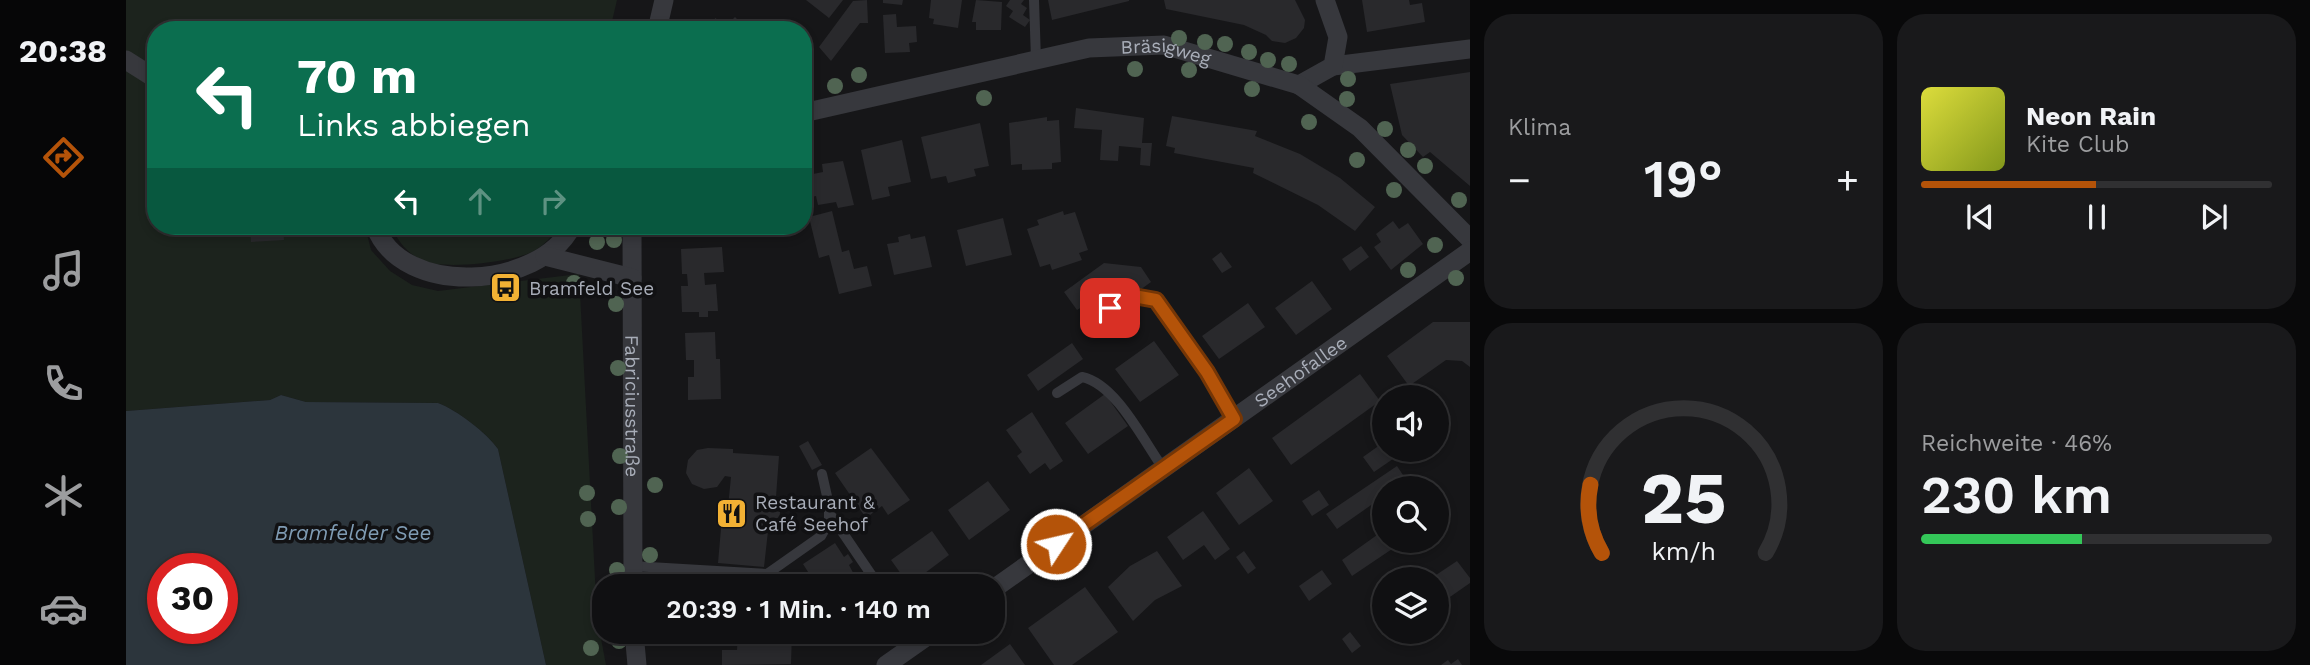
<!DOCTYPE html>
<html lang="de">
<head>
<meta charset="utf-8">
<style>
	:root { --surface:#101012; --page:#19191b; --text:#f1f3f6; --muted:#9c9d9f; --line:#303032; --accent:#b45309 }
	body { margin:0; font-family:"Work Sans",sans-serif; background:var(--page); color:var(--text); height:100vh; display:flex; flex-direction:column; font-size:26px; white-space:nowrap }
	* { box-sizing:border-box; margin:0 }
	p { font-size:23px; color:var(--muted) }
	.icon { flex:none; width:38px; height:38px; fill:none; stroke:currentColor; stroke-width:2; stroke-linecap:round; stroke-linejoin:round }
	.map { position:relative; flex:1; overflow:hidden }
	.details { display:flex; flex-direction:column; gap:14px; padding:14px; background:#09090a; width:840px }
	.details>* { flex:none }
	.banner { position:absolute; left:21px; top:21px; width:665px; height:214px; border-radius:28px; box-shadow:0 4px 10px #0003,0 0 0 2px var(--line); background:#0b6e4f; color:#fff; overflow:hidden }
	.tools { position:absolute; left:1246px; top:385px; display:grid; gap:14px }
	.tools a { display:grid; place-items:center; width:77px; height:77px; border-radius:50%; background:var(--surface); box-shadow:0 4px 10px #0003,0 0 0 2px var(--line); font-size:35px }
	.speed { position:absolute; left:21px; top:553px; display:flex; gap:14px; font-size:35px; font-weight:700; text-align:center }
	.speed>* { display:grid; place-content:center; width:91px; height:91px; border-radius:50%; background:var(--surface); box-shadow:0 4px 10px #0003,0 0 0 2px var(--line); line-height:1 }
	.speed .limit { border:10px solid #d22; background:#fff; color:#111 }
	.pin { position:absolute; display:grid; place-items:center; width:60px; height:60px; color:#fff; margin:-30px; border-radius:14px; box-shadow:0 4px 10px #0006 }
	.me { position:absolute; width:77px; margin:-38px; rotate:55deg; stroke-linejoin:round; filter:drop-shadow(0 0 5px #0008) }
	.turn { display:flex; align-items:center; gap:24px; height:147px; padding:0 35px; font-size:32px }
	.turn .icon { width:91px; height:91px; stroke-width:2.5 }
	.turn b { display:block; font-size:49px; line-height:60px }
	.lanes { display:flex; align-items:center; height:66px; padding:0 35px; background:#0003; justify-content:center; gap:35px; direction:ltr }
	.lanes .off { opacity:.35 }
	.big { font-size:52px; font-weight:600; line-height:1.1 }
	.details .widget { flex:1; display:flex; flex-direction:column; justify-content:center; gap:10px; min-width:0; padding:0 24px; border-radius:28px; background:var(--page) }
	.details .dial { align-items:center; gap:0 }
	.dial svg { height:182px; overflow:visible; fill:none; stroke:var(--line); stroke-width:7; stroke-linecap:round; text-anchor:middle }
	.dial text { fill:var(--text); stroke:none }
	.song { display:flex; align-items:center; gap:21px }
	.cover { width:84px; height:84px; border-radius:10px; background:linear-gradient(135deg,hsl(60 70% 55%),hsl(70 70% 35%)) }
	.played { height:7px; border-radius:4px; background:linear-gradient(90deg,var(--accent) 50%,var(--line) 50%) }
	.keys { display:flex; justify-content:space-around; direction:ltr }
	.heat { display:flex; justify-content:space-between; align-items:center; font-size:38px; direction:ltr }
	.charge { height:10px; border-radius:5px; background:linear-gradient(90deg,#34c759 46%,var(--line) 0) }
	.details .tiles { flex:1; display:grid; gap:14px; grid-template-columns:repeat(2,1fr) }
	.trip { position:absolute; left:466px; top:574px; width:413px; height:70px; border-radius:28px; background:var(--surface); box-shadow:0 4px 10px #0003,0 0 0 2px var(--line); font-weight:600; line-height:70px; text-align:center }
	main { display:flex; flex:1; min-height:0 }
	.tab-bar { display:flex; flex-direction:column; width:126px; justify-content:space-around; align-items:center; background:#060607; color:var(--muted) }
	.tab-bar .icon { width:49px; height:49px }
	.tab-bar .active { color:var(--accent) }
	.tab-bar b { font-size:32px; color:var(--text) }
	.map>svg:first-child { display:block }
	.green { fill:#1c231d }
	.water { fill:#2c353c; fill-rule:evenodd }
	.building { fill:#29292c }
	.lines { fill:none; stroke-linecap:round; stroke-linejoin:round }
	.service { stroke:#37383d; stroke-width:10 }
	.minor { stroke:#37383d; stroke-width:19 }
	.tree { fill:#506452 }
	.route-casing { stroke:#753606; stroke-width:18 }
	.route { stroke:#b45309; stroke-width:12 }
	.labels { text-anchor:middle; stroke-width:7; stroke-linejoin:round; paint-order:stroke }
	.street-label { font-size:19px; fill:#a8adb8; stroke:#111113 }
	.poi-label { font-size:19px; fill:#a8adb8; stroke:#111113; text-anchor:start }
	.water-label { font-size:21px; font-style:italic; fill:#7f9bb3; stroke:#111113 }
</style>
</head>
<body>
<main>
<nav class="tab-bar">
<b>20:38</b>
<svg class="icon active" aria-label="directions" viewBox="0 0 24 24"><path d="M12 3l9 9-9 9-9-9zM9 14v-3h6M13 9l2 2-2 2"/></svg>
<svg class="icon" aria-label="music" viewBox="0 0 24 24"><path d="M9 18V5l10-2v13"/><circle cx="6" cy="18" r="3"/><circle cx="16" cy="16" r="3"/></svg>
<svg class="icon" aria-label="phone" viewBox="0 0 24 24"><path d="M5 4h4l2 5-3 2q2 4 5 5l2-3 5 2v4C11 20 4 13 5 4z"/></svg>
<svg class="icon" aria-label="climate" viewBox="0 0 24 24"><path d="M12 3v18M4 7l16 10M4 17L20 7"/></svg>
<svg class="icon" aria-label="car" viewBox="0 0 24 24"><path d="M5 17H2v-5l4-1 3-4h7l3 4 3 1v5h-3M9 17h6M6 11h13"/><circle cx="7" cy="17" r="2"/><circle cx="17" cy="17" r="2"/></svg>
</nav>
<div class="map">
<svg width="1344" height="665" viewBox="0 0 1344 665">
	<rect width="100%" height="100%" fill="#161618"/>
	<path class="green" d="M0,0H491L484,30H30V226H239L245,250L264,271L286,285L312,291L453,274L471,617L480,665H420L372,449C361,433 331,410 312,403L180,402L155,395L144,400L0,411Z
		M265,226H434C426,236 418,246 406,252C385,262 319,270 298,261C281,254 272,241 265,226Z"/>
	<path class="water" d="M155,395L180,402L312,403C331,410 361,433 372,449L420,665H0V411L144,400ZM37,569H96V628H37Z"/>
	<path class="building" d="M680,0H717L703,18Z
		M741,0L742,23H734L705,61L693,47L727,1Z
		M757,0H777L776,5L757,3Z
		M805,0H836L832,28L807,24L808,19L803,18Z
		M850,0L876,2L875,30H850V22H846Z
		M884,0H898L895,4L901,8L897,15L904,20L899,27L883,17L887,11L880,6Z
		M922,0H1003V1L926,20Z
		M1038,0H1169L1179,20L1178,28L1170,38L1159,43L1146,41L1140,35L1118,25L1040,9Z
		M1236,0H1283L1284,5L1296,3L1299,22L1241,32Z
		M770,14L771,27L790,26L791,42L783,43L784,52L759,53L757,15Z
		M609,17L622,30H587L589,18L601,25Z
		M1344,72V186L1304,152L1297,157L1276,135L1264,84Z
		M950,108L1018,118L1016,143H1026L1024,166L1014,165L1015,148L993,146L992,161L974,160L976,130L948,128Z
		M1046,116L1131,131L1129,136L1174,154L1214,178L1249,207L1229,231L1192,205L1127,173L1128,168L1048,153L1049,148L1040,146Z
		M921,117V121L933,120L935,162L926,163V169L896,170V164L885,165L883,123Z
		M854,123L863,166L848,169L850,176L822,183L820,176L805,179L795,137Z
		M776,140L785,182L762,187L764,196L746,200L735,150Z
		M717,161L728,205L712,208L710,202L692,205L690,196L680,198L677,176L697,172L696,164Z
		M706,211L716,252L723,250L728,269L741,266L746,286L713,294L703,255L693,258L683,217Z
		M937,211L938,215L949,212L962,250L953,253L956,260L926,270L924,264L914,267L901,229L913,225L911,220Z
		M877,218L886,255L840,266L831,230Z
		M1267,221L1273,229L1282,223L1297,244L1265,270L1248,247L1255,242L1250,234Z
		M124,226H157L158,240L125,242Z
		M558,226H575L576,235L559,237Z
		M784,234L785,239L799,236L806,267L768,275L761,244L773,242L772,237Z
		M1235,246L1243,257L1224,271L1216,259Z
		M596,247L598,272L578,273L579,285L590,284L592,311H582V317H573V312H556L555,286H562L561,274H556L555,249Z
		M1095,252L1106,267L1096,273L1086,259Z
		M978,263L1015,267L1025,282L1014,290L993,284L951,310L938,292Z
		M1186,281L1206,309L1170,335L1149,308Z
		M1122,303L1139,327L1093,359L1076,336Z
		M1307,322H1344V367L1336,361L1320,360L1283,386L1261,356Z
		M589,332L590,359H594L595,399L562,400V377H568V360H560L559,333Z
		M1028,341L1053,375L1014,402L989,369Z
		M946,343L957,359L912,391L901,375Z
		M1234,374L1254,401L1165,465L1146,438Z
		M979,394L1002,426L962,454L939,423Z
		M906,412L937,461L924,470L919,463L904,474L891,456L896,452L880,430Z
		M682,441L696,465L686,470L673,446Z
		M1258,442V450H1280L1248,472L1237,457Z
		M582,448L607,449V453L653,456L649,511L654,512L653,523L643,522L638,567L592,563L597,506L602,507L605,477L599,476L591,487L578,489L566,484L560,473L562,460L571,450Z
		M745,448L784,500L762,515L756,506L740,518L709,473Z
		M1271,466L1281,481L1270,488H1258V496L1211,529L1200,514Z
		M1123,468L1147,501L1113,525L1090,493Z
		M862,481L884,510L843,540L822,510Z
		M1193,490L1203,505L1186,516L1176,501Z
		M1077,511L1104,549L1089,560L1078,545L1057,560L1041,537Z
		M1258,530V541H1278L1226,576L1216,560Z
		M806,531L823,555L783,585L765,560Z
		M709,543L718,557L722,554L727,562L723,565L734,586H691L677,564Z
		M1031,551L1056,586L1029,600L1007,621L982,587L1004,566Z
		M1118,551L1130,568L1122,574L1110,557Z
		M1331,561L1344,578V583L1311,606V579H1304Z
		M1196,570L1206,584L1183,601L1173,586Z
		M959,587L992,632L946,665H928L902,628Z
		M612,632H666L665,664L596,665V650H611Z
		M725,632H743L731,640Z
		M1224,632L1235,646L1226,653L1216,639Z
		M1267,632H1281L1283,635L1274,641Z
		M884,644L899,665H855Z
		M1332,659L1336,665H1315L1322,660L1325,664Z"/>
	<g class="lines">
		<path class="service" d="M908,0L910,60
			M966,322L1002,295L1030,300L1081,372L1108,419
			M931,393L956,377C990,384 1017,440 1037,468
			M704,514L753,586
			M506,566L641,574L695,536L703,522V505L696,474"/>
		<g class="minor">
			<path d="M531,30L538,0"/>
			<path d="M0,60L30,79"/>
			<path d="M1207,66L1344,49"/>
			<path d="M1173,85L1207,66L1212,37L1199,0"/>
			<path id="s1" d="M677,113L963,48L1038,45L1173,85L1234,128L1344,239"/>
			<path d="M249,226C276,299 414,289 446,226"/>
			<path id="s2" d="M506,226L507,586"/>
			<path d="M419,256L506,278"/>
			<path id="s3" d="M866,590L1344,251"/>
			<path d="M508,632L511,665"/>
			<path d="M760,665L807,632"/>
		</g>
	</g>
	<g class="tree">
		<circle cx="1053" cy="38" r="8"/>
		<circle cx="1079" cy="42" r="8"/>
		<circle cx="1099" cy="44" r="8"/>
		<circle cx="1123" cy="52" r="8"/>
		<circle cx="1142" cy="60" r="8"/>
		<circle cx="1163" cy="64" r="8"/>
		<circle cx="1009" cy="69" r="8"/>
		<circle cx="1063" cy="70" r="8"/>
		<circle cx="733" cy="75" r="8"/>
		<circle cx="1222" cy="79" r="8"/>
		<circle cx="709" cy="86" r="8"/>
		<circle cx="1126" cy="89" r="8"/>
		<circle cx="858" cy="98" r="8"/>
		<circle cx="1221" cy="99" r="8"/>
		<circle cx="1183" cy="122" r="8"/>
		<circle cx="1259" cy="129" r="8"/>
		<circle cx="1282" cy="150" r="8"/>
		<circle cx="1231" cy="160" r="8"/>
		<circle cx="1299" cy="166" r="8"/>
		<circle cx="1268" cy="190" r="8"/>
		<circle cx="1333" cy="200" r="8"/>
		<circle cx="488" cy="240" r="8"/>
		<circle cx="471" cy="242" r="8"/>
		<circle cx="1309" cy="245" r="8"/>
		<circle cx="1282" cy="270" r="8"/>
		<circle cx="1330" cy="278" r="8"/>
		<circle cx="448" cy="283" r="8"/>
		<circle cx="490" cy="304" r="8"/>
		<circle cx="492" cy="368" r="8"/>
		<circle cx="494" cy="456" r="8"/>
		<circle cx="529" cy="485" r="8"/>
		<circle cx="461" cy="493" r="8"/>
		<circle cx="493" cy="507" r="8"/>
		<circle cx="462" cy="519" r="8"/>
		<circle cx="914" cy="524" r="8"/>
		<circle cx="524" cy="555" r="8"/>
		<circle cx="491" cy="570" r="8"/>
		<circle cx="493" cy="641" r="8"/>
		<circle cx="465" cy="648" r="8"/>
	</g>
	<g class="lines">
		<defs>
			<path id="route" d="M930,544L1108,419L1081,372L1030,300L1002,295L984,308"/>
		</defs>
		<use href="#route" class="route-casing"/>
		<use href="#route" class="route"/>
	</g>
	<defs>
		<symbol id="bus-square" viewBox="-11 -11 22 22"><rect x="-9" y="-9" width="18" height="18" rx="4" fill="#f2b134" stroke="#111113"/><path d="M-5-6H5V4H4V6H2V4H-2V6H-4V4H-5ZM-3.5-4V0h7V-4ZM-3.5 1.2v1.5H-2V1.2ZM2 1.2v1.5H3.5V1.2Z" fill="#111"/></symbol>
		<symbol id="restaurant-square" viewBox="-11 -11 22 22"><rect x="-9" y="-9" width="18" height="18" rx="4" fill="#f2b134" stroke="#111113"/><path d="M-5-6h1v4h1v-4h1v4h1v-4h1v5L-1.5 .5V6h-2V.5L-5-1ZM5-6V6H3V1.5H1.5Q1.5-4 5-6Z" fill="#111"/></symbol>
	</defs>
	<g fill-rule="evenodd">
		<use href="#bus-square" x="362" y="270" width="35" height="35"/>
		<use href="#restaurant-square" x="588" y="496" width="35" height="35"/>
	</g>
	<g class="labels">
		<g class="street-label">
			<text dy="7" stroke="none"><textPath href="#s1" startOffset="371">Bräsigweg</textPath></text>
			<text dy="7" stroke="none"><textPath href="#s3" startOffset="378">Seehofallee</textPath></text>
			<text dy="7" stroke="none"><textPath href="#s2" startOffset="180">Fabriciusstraße</textPath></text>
		</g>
		<g class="poi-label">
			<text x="403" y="295">Bramfeld See</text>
			<text x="629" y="509">Restaurant &amp;<tspan x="629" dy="22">Café Seehof</tspan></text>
		</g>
		<g class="water-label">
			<text x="227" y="540">Bramfelder See</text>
		</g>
	</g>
</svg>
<div class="tools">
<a><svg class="icon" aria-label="sound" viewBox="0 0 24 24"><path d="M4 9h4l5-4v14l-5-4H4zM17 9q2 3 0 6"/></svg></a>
<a><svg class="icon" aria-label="search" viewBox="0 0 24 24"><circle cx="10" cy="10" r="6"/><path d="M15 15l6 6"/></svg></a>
<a><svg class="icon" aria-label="layers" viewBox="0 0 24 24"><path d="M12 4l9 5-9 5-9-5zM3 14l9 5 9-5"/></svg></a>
</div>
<div class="speed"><div class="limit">30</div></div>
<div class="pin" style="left:984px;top:308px;background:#d93025"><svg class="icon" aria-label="arrive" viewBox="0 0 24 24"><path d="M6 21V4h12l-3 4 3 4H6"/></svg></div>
<svg class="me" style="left:930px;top:544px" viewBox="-20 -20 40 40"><circle r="17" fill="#b45309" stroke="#fff" stroke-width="3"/><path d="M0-11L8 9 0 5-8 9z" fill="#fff"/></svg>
<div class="trip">20:39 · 1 Min. · 140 m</div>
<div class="banner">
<div class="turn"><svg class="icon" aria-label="left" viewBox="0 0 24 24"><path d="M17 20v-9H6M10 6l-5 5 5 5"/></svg><div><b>70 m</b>Links abbiegen</div></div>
<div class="lanes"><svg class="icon" aria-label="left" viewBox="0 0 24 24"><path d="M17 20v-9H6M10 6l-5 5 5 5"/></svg><svg class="icon off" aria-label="ahead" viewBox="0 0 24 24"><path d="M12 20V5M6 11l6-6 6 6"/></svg><svg class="icon off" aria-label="right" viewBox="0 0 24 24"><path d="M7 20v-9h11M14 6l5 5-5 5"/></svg></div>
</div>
</div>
<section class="details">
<div class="tiles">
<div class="widget"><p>Klima</p>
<div class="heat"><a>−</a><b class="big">19°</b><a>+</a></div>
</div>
<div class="widget">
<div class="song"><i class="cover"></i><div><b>Neon Rain</b><p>Kite Club</p></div></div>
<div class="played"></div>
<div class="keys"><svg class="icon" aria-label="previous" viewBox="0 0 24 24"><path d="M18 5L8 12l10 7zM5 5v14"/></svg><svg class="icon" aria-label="pause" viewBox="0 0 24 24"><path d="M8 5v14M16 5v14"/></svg><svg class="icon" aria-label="next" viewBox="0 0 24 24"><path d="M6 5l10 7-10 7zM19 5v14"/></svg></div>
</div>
<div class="widget dial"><svg viewBox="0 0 100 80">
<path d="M14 69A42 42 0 1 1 86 69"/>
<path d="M14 69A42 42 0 0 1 9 39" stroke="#b45309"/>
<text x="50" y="56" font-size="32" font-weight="700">25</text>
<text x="50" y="72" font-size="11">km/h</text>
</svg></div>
<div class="widget"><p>Reichweite · 46%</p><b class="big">230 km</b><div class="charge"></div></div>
</div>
</section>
</main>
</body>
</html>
